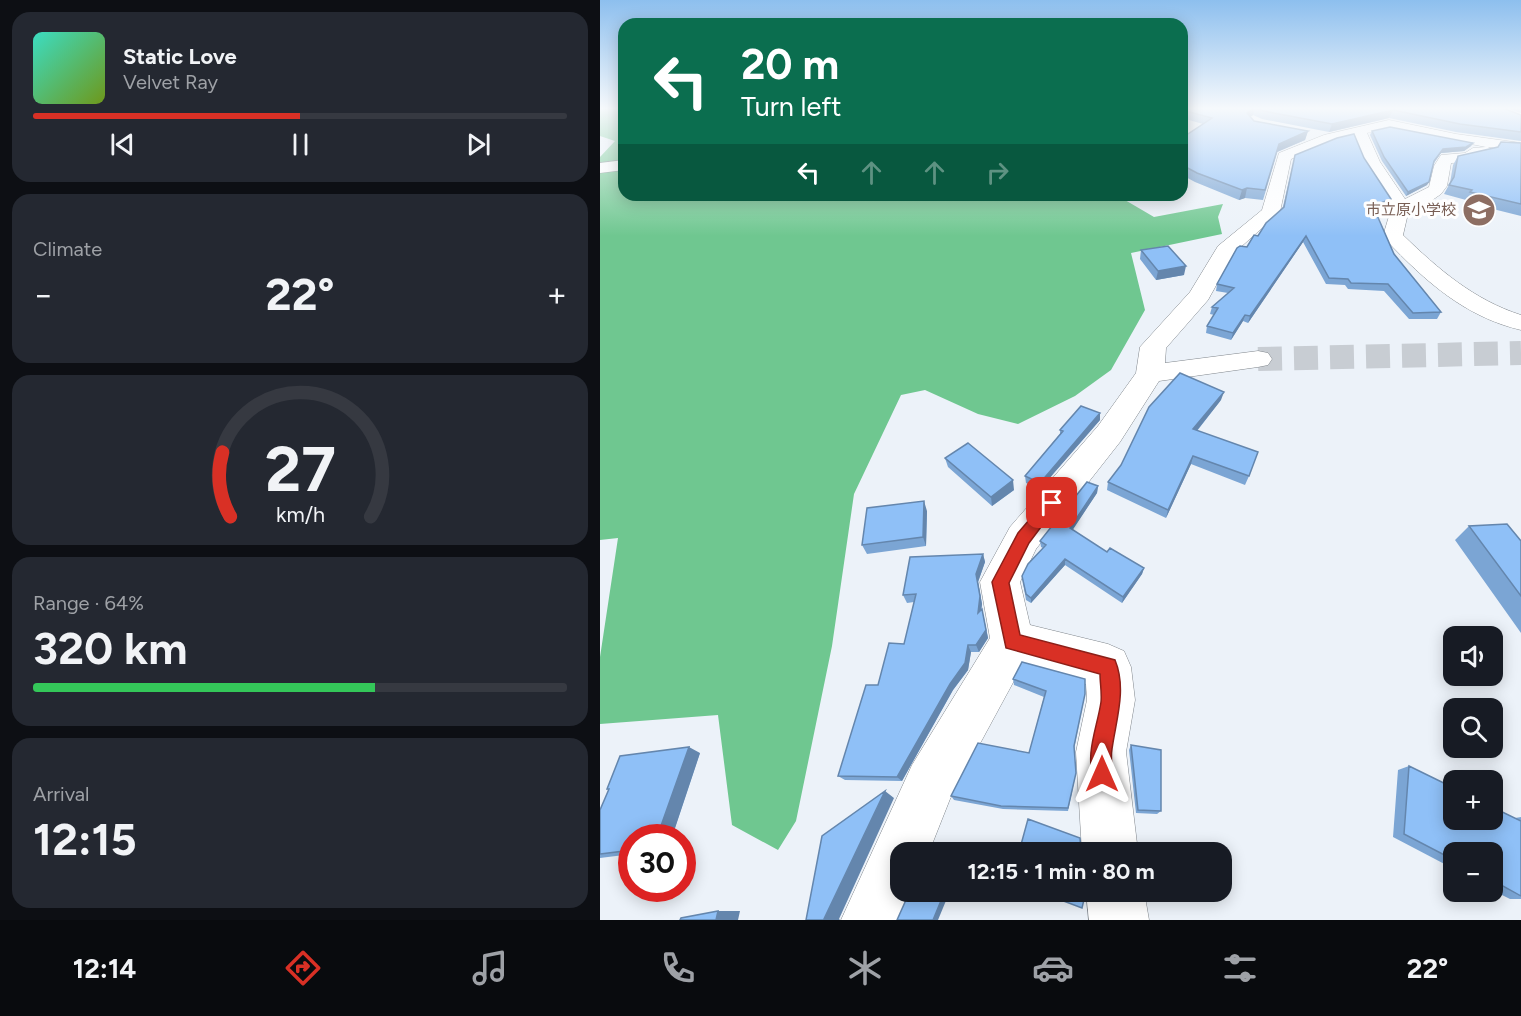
<!DOCTYPE html>
<html lang="en">
<head>
<meta charset="utf-8">
<style>
	:root { --surface:#171b24; --page:#242831; --text:#f1f3f6; --muted:#9ea1a6; --line:#363941; --accent:#d93025 }
	body { margin:0; font-family:Figtree,"Noto Sans JP",sans-serif; background:var(--page); color:var(--text); height:100vh; display:flex; flex-direction:column; font-size:22px; white-space:nowrap }
	* { box-sizing:border-box; margin:0 }
	p { font-size:20px; color:var(--muted) }
	.icon { flex:none; width:33px; height:33px; fill:none; stroke:currentColor; stroke-width:2; stroke-linecap:round; stroke-linejoin:round }
	.map { position:relative; flex:1; overflow:hidden }
	.panel { display:flex; flex-direction:column; gap:12px; padding:12px; background:#0d0f14; width:600px }
	.panel>* { flex:none }
	.top-card { position:absolute; left:18px; top:18px; width:570px; height:183px; border-radius:18px; box-shadow:0 3px 15px #0003; background:#0b6e4f; color:#fff; overflow:hidden }
	.tools { position:absolute; left:843px; top:626px; display:grid; gap:12px }
	.tools a { display:grid; place-items:center; width:60px; height:60px; border-radius:12px; background:var(--surface); box-shadow:0 3px 15px #0003; font-size:30px }
	.speed { position:absolute; left:18px; top:824px; display:flex; gap:12px; font-size:30px; font-weight:700; text-align:center }
	.speed>* { display:grid; place-content:center; width:78px; height:78px; border-radius:50%; background:var(--surface); box-shadow:0 3px 15px #0003; line-height:1 }
	.speed .limit { border:9px solid #d22; background:#fff; color:#111 }
	.pin { position:absolute; display:grid; place-items:center; width:51px; height:51px; color:#fff; margin:-26px; border-radius:12px; box-shadow:0 3px 9px #0006 }
	.me { position:absolute; width:66px; margin:-33px; rotate:0deg; stroke-linejoin:round; filter:drop-shadow(0 0 4px #0008) }
	.turn { display:flex; align-items:center; gap:21px; height:126px; padding:0 24px; font-size:27px }
	.turn .icon { width:78px; height:78px; stroke-width:2.5 }
	.turn b { display:block; font-size:42px; line-height:51px }
	.lanes { display:flex; align-items:center; height:57px; padding:0 24px; background:#0003; justify-content:center; gap:30px; direction:ltr }
	.lanes .off { opacity:.35 }
	.big { font-size:45px; font-weight:700; line-height:1.1 }
	.panel .card { flex:1; display:flex; flex-direction:column; justify-content:center; gap:9px; min-width:0; padding:0 21px; border-radius:18px; background:var(--page) }
	.panel .dial { align-items:center; gap:0 }
	.dial svg { height:156px; overflow:visible; fill:none; stroke:var(--line); stroke-width:7; stroke-linecap:round; text-anchor:middle }
	.dial text { fill:var(--text); stroke:none }
	.song { display:flex; align-items:center; gap:18px }
	.cover { width:72px; height:72px; border-radius:9px; background:linear-gradient(135deg,hsl(170 70% 55%),hsl(80 70% 35%)) }
	.played { height:6px; border-radius:3px; background:linear-gradient(90deg,var(--accent) 50%,var(--line) 50%) }
	.keys { display:flex; justify-content:space-around; direction:ltr }
	.heat { display:flex; justify-content:space-between; align-items:center; font-size:33px; direction:ltr }
	.charge { height:9px; border-radius:4px; background:linear-gradient(90deg,#34c759 64%,var(--line) 0) }
	.trip { position:absolute; left:290px; top:842px; width:342px; height:60px; border-radius:18px; background:var(--surface); box-shadow:0 3px 15px #0003; font-weight:700; line-height:60px; text-align:center }
	.tabs { display:flex; height:96px; justify-content:space-around; align-items:center; background:#090b0e; color:var(--muted) }
	.tabs .icon { width:42px; height:42px }
	.tabs .current { color:var(--accent) }
	.tabs b { font-size:27px; color:var(--text) }
	main { display:flex; flex:1; min-height:0 }
	.map>svg:first-child { display:block }
	.forest { fill:#6fc790 }
	.lines { fill:none; stroke-linecap:round; stroke-linejoin:round }
	.minor-tunnel { stroke:#c8cdd3; stroke-width:24; stroke-dasharray:24 12; stroke-linecap:butt }
	.minor-casing { stroke:#80868c; stroke-width:1 }
	.minor { fill:#fff; fill-rule:evenodd }
	.wall { fill:#7ba5d4 }
	.shaded-wall { fill:#6486ad }
	.building { fill:#8fc0f7; stroke:#6486ad; stroke-width:1.5 }
	.route { fill:#d93025; stroke:#8d1f18; stroke-width:1.5 }
	.labels { text-anchor:middle; stroke-width:6; stroke-linejoin:round; paint-order:stroke }
	.far-education-label { font-size:15px; fill:#785e54; stroke:#fefefe; text-anchor:end }
</style>
</head>
<body>
<main>
<section class="panel">
<div class="card">
<div class="song"><i class="cover"></i><div><b>Static Love</b><p>Velvet Ray</p></div></div>
<div class="played"></div>
<div class="keys"><svg class="icon" aria-label="previous" viewBox="0 0 24 24"><path d="M18 5L8 12l10 7zM5 5v14"/></svg><svg class="icon" aria-label="pause" viewBox="0 0 24 24"><path d="M8 5v14M16 5v14"/></svg><svg class="icon" aria-label="next" viewBox="0 0 24 24"><path d="M6 5l10 7-10 7zM19 5v14"/></svg></div>
</div>
<div class="card"><p>Climate</p>
<div class="heat"><a>−</a><b class="big">22°</b><a>+</a></div>
</div>
<div class="card dial"><svg viewBox="0 0 100 80">
<path d="M14 69A42 42 0 1 1 86 69"/>
<path d="M14 69A42 42 0 0 1 10 36" stroke="#d93025"/>
<text x="50" y="56" font-size="32" font-weight="700">27</text>
<text x="50" y="72" font-size="11">km/h</text>
</svg></div>
<div class="card"><p>Range · 64%</p><b class="big">320 km</b><div class="charge"></div></div>
<div class="card"><p>Arrival</p><b class="big">12:15</b></div>
</section>
<div class="map">
<svg width="921" height="920" viewBox="0 0 921 920">
	<rect width="100%" height="100%" fill="#ecf2f9"/>
	<path class="forest" d="M0,108H24V195H522L525,200L554,217L623,204L618,217L622,234L531,253L545,310L511,370L475,396L418,424L378,414L325,390L301,395L254,494L232,646L196,821L178,850L132,825L118,715L0,724V657L18,538L0,540V157L15,141L0,136Z"/>
	<g class="lines">
		<path class="minor-tunnel" d="M658,359L921,353"/>
		<defs>
			<path id="minor" d="M789,120L856,134L921,143V151L888,147L894,151L892,154C877,158 867,163 851,163L847,186L841,194L831,201L809,209L803,235C838,269 874,300 921,315V330C865,317 825,281 786,240L783,236L792,206L764,162L754,136L734,141L691,159L680,212L634,253L608,300L566,348L565,363L658,351L668,353L672,359L668,365L658,367L559,381L520,442L436,549L420,582L430,625L508,644L524,651L531,667L535,700L526,752L538,852H482L476,752L487,700L486,684L422,666L350,799L329,852H300V891H313L301,920H241L312,765L390,638L380,582L410,527L498,426L536,373L540,347L590,292L618,246L662,210L679,153L724,135ZM789,128L886,147L873,148L865,153L841,155L834,166L829,187L805,199L780,162L767,133Z
				M24,160V170L0,173V163Z
				M486,891H544L549,920H489Z"/>
		</defs>
		<use href="#minor" class="minor-casing"/>
		<use href="#minor" class="minor"/>
	</g>
	<path class="wall" d="M582,108H903L921,115V141L856,132L789,118L729,132L662,119L653,115L650,117L654,121L708,131L705,140L677,152L663,200L645,198L639,200L595,182L582,175V138L603,124L582,118Z
		M906,108H921V113Z
		M772,131L873,143L871,146L864,151L841,153L834,163L827,185L806,196L782,161L770,135Z
		M921,143V216L865,202L866,200L844,194L850,183L853,165L858,156Z
		M695,155L764,158L788,205L775,210L794,254L841,312L837,319H809L784,291L748,289L745,285L726,284L703,242L648,323L643,321L631,340L606,333L607,326L614,315L610,314L612,307L628,293L616,291L617,284L647,247L683,207Z
		M541,250L584,275L556,280L540,259Z
		M621,400L597,431L649,476L645,485L591,464L566,518L507,490L508,482Z
		M500,420L440,489L426,483L425,476L460,434V430Z
		M345,458L414,490L392,506L348,467Z
		M498,486L497,493L472,530L507,552L544,568L542,574L522,603L465,565L431,603L426,600L422,576L443,548L441,547L440,541Z
		M327,511L326,546L267,554L262,545Z
		M869,526L921,541V633L855,540Z
		M383,554L385,562L378,582L382,604L381,610L384,617L388,638L379,652H371L368,670L353,690L302,781L245,780L238,776L278,685L304,644L314,602L307,603L303,595Z
		M413,679L485,694L474,749L475,778L468,811L403,809L354,800L351,796L429,753L444,697L414,685Z
		M531,745L561,811L557,814L536,813L529,750Z
		M100,753L72,837H32V854L0,858V810L9,790L7,789Z
		M809,766L915,818L921,817V899H910L892,890V852H854V869L793,837L798,770Z
		M546,891H577V901H574L547,892Z"/>
	<path class="shaded-wall" d="M655,108L653,115L645,121L647,113Z
		M793,110L789,118L729,132L732,124Z
		M708,131L705,140L677,152L663,200L679,144Z
		M873,143L871,146L864,151L841,153L832,165L843,149Z
		M829,182L827,185L806,196L808,192Z
		M647,188L645,198L639,200L642,190Z
		M791,199L788,205L770,212L773,206Z
		M706,236L703,242L648,323L650,316Z
		M586,266L584,275L556,280L558,271Z
		M645,315L643,321L631,340L633,333Z
		M624,392L621,400L591,438L593,429Z
		M500,413V420L440,489V483Z
		M593,456L591,464L566,518L568,510Z
		M413,480L414,490L392,506L391,497Z
		M498,486L497,493L470,534V528Z
		M324,501L327,511L326,546L323,537Z
		M383,554L385,562L378,582L382,604L380,621L378,613L376,574Z
		M465,559V565L431,603V598Z
		M544,568L542,574L522,603L523,597Z
		M382,609L388,638L379,652L376,645Z
		M368,645L371,652L368,670L353,690L302,781L297,777Z
		M89,747L100,753L72,837H57Z
		M285,791L294,798L239,919L240,920H224V919Z
		M345,891H350L338,920H333Z
		M118,911H140L138,920H116Z"/>
	<path class="building" d="M582,108H654L647,113L654,121L708,131L679,144L665,190L647,188L642,190L597,173L582,165V138L612,118L582,110Z
		M656,108H903L921,115V132L860,124L793,110L732,124L664,111Z
		M790,127L873,143L866,147L843,149L834,161L829,182L808,192L784,157L772,131Z
		M754,134L764,158L791,199L773,206L794,254L841,312L813,313L788,284L751,283L748,279L729,278L706,236L650,316L645,315L633,333L607,326L618,308L612,307L634,288L617,284L637,248L640,246L647,247L654,235L658,236L666,223L684,207L695,155L737,138Z
		M901,142L921,143V204L870,192L872,190L849,185L854,177L858,156L898,147Z
		M568,246L586,266L558,271L541,250Z
		M580,373L624,392L593,429L658,452L649,476L593,456L568,510L508,482L521,465L549,407Z
		M481,406L500,413L440,483L425,476L463,431L460,430Z
		M368,443L413,480L391,497L345,458Z
		M487,482L498,486L470,528L507,552L510,548L544,568L523,597L465,559L431,598L426,594L422,576L428,564L446,545L440,541Z
		M324,501L323,537L262,545L267,508Z
		M907,524L921,541V596L869,526Z
		M383,554L376,574L380,596L378,613L382,609L386,630L376,645H368L365,663L350,684L297,777L238,776L266,685H278L289,643L304,644L316,594L303,595L310,557Z
		M422,662L485,679V694L474,746L476,773L468,808L401,806L351,796L378,743L429,753L446,691L413,679Z
		M531,745L561,750V811L538,810Z
		M89,747L57,837H32V850L0,854V810L9,789H7L20,756Z
		M809,766L854,788V819H892V807L921,821V896L892,880V852H854V860L804,834Z
		M285,791L224,919V920H206L222,836Z
		M428,819L480,838L481,851L493,852H419Z
		M329,843L346,852H300V888H296L297,852H324Z
		M310,891H345L333,920H297Z
		M437,891H486L482,908Z
		M548,891H577V901L548,892Z
		M118,911L116,920H80L81,918Z"/>
	<linearGradient id="sky" x2="0" y2="1"><stop stop-color="#8dbfee"/><stop offset="0.46" stop-color="#f6f9fc"/><stop offset="1" stop-color="#f6f9fc" stop-opacity="0"/></linearGradient>
	<rect width="921" height="236" fill="url(#sky)"/>
	<path class="route" d="M452,498L457,499L459,503L429,543L409,583L420,635L515,660C527,689 516,720 512,749C510,760 514,770 510,782L502,785L495,782C484,755 497,729 501,702C502,693 500,683 500,674L406,648L392,582L418,533L447,499Z"/>
	<defs>
		<symbol id="school-disc" viewBox="-11 -11 22 22"><circle r="9.5" fill="#8d6e63" stroke="#fefefe"/><path d="M0-5L7-2L0 1L-7-2ZM-4 1L0 2.5L4 1V4Q0 6-4 4Z" fill="#fff"/></symbol>
	</defs>
	<g fill-rule="evenodd">
		<use href="#school-disc" x="860" y="191" width="38" height="38"/>
	</g>
	<g class="labels">
		<g class="far-education-label">
			<text x="856" y="215">市立原小学校</text>
		</g>
	</g>
</svg>
<div class="tools">
<a><svg class="icon" aria-label="sound" viewBox="0 0 24 24"><path d="M4 9h4l5-4v14l-5-4H4zM17 9q2 3 0 6"/></svg></a>
<a><svg class="icon" aria-label="search" viewBox="0 0 24 24"><circle cx="10" cy="10" r="6"/><path d="M15 15l6 6"/></svg></a>
<a>+</a>
<a>−</a>
</div>
<div class="speed"><div class="limit">30</div></div>
<div class="pin" style="left:452px;top:503px;background:#d93025"><svg class="icon" aria-label="arrive" viewBox="0 0 24 24"><path d="M6 21V4h12l-3 4 3 4H6"/></svg></div>
<svg class="me" style="left:502px;top:774px" viewBox="-20 -20 40 40"><path d="M0-17L14 15 0 8-14 15z" fill="#d93025" stroke="#fff" stroke-width="4"/></svg>
<div class="trip">12:15 · 1 min · 80 m</div>
<div class="top-card">
<div class="turn"><svg class="icon" aria-label="left" viewBox="0 0 24 24"><path d="M17 20v-9H6M10 6l-5 5 5 5"/></svg><div><b>20 m</b>Turn left</div></div>
<div class="lanes"><svg class="icon" aria-label="left" viewBox="0 0 24 24"><path d="M17 20v-9H6M10 6l-5 5 5 5"/></svg><svg class="icon off" aria-label="ahead" viewBox="0 0 24 24"><path d="M12 20V5M6 11l6-6 6 6"/></svg><svg class="icon off" aria-label="ahead" viewBox="0 0 24 24"><path d="M12 20V5M6 11l6-6 6 6"/></svg><svg class="icon off" aria-label="right" viewBox="0 0 24 24"><path d="M7 20v-9h11M14 6l5 5-5 5"/></svg></div>
</div>
</div>
</main>
<nav class="tabs">
<b>12:14</b>
<svg class="icon current" aria-label="directions" viewBox="0 0 24 24"><path d="M12 3l9 9-9 9-9-9zM9 14v-3h6M13 9l2 2-2 2"/></svg>
<svg class="icon" aria-label="music" viewBox="0 0 24 24"><path d="M9 18V5l10-2v13"/><circle cx="6" cy="18" r="3"/><circle cx="16" cy="16" r="3"/></svg>
<svg class="icon" aria-label="phone" viewBox="0 0 24 24"><path d="M5 4h4l2 5-3 2q2 4 5 5l2-3 5 2v4C11 20 4 13 5 4z"/></svg>
<svg class="icon" aria-label="climate" viewBox="0 0 24 24"><path d="M12 3v18M4 7l16 10M4 17L20 7"/></svg>
<svg class="icon" aria-label="car" viewBox="0 0 24 24"><path d="M5 17H2v-5l4-1 3-4h7l3 4 3 1v5h-3M9 17h6M6 11h13"/><circle cx="7" cy="17" r="2"/><circle cx="17" cy="17" r="2"/></svg>
<svg class="icon" aria-label="filters" viewBox="0 0 24 24"><path d="M4 7h16M4 17h16"/><circle cx="9" cy="7" r="2"/><circle cx="15" cy="17" r="2"/></svg>
<b>22°</b>
</nav>
</body>
</html>
